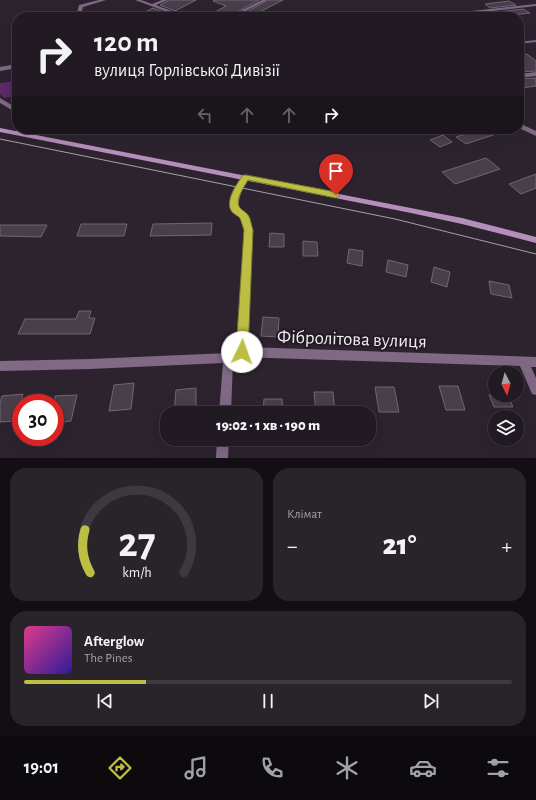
<!DOCTYPE html>
<html lang="uk">
<head>
<meta charset="utf-8">
<style>
	:root { --surface:#211a22; --page:#29232a; --text:#f1f3f6; --muted:#a2a1a5; --line:#3e3840; --accent:#bcbf44 }
	body { margin:0; font-family:"Alegreya Sans",sans-serif; background:var(--page); color:var(--text); height:100vh; display:flex; flex-direction:column; font-size:15px; white-space:nowrap }
	* { box-sizing:border-box; margin:0 }
	p { font-size:13px; color:var(--muted) }
	.icon { flex:none; width:22px; height:22px; fill:none; stroke:currentColor; stroke-width:2; stroke-linecap:round; stroke-linejoin:round }
	.map { position:relative; height:458px; overflow:hidden }
	.sheet { display:flex; flex-direction:column; gap:10px; padding:10px; background:#120e13; flex:1 }
	.sheet>* { flex:none }
	.top-card { position:absolute; left:12px; top:12px; width:512px; height:122px; border-radius:16px; box-shadow:0 4px 16px #0002,0 0 0 1px var(--line); background:#211a22; color:var(--text); overflow:hidden }
	.needle { width:26px; rotate:174deg }
	.buttons { position:absolute; left:488px; top:366px; display:grid; gap:8px }
	.buttons a { display:grid; place-items:center; width:36px; height:36px; border-radius:50%; background:var(--surface); box-shadow:0 4px 16px #0002,0 0 0 1px var(--line); font-size:20px }
	.speed { position:absolute; left:12px; top:394px; display:flex; gap:8px; font-size:20px; font-weight:700; text-align:center }
	.speed>* { display:grid; place-content:center; width:52px; height:52px; border-radius:50%; background:var(--surface); box-shadow:0 4px 16px #0002,0 0 0 1px var(--line); line-height:1 }
	.speed .limit { border:6px solid #d22; background:#fff; color:#111 }
	.pin { position:absolute; display:grid; place-items:center; width:34px; height:34px; color:#fff; margin:-41px -17px; border-radius:50% 50% 50% 0; rotate:-45deg; box-shadow:0 0 4px #0007 }
	.pin .icon { rotate:45deg }
	.me { position:absolute; width:44px; margin:-22px; rotate:3deg; stroke-linejoin:round; filter:drop-shadow(0 0 3px #0008) }
	.turn { display:flex; align-items:center; gap:14px; height:84px; padding:0 16px; font-size:18px }
	.turn .icon { width:52px; height:52px; stroke-width:2.5 }
	.turn b { display:block; font-size:28px; line-height:34px }
	.lanes { display:flex; align-items:center; height:38px; padding:0 16px; background:#0003; justify-content:center; gap:20px; direction:ltr }
	.lanes .off { opacity:.35 }
	.big { font-size:30px; font-weight:800; line-height:1.1 }
	.sheet .card { flex:1; display:flex; flex-direction:column; justify-content:center; gap:6px; min-width:0; padding:0 14px; border-radius:16px; background:var(--page) }
	.sheet .dial { align-items:center; gap:0 }
	.dial svg { height:104px; overflow:visible; fill:none; stroke:var(--line); stroke-width:7; stroke-linecap:round; text-anchor:middle }
	.dial text { fill:var(--text); stroke:none }
	.song { display:flex; align-items:center; gap:12px }
	.cover { width:48px; height:48px; border-radius:6px; background:linear-gradient(135deg,hsl(330 70% 55%),hsl(250 70% 35%)) }
	.played { height:4px; border-radius:2px; background:linear-gradient(90deg,var(--accent) 25%,var(--line) 25%) }
	.keys { display:flex; justify-content:space-around; direction:ltr }
	.heat { display:flex; justify-content:space-between; align-items:center; font-size:22px; direction:ltr }
	.sheet .tiles { flex:1; display:grid; gap:10px; grid-template-columns:1fr 1fr }
	.card:last-child { grid-column:span 2 }
	.trip { position:absolute; left:160px; top:406px; width:216px; height:40px; border-radius:16px; background:var(--surface); box-shadow:0 4px 16px #0002,0 0 0 1px var(--line); font-weight:800; line-height:40px; text-align:center }
	.tab-bar { display:flex; height:64px; justify-content:space-around; align-items:center; background:#0d0a0e; color:var(--muted) }
	.tab-bar .icon { width:28px; height:28px }
	.tab-bar .on { color:var(--accent) }
	.tab-bar b { font-size:18px; color:var(--text) }
	.map>svg:first-child { display:block }
	.green { fill:#5e2a68 }
	.building { fill:#493f4b; stroke:#716674 }
	.lines { fill:none; stroke-linecap:round; stroke-linejoin:round }
	.minor { fill:#816986; fill-rule:evenodd }
	.tertiary { fill:#816986; fill-rule:evenodd }
	.secondary { fill:#b58ebc; fill-rule:evenodd }
	.tram { stroke:#a7a0a8; stroke-width:1 }
	.route { fill:#bcbf44; stroke:#7a7c2c }
	.labels { text-anchor:middle; stroke-width:4; stroke-linejoin:round; paint-order:stroke }
	.near-street-label { font-size:19px; fill:#f0eaf1; stroke:#231a24 }
</style>
</head>
<body>
<div class="map">
<svg width="536" height="458" viewBox="0 0 536 458">
	<rect width="100%" height="100%" fill="#2c232e"/>
	<path class="green" d="M17,81V96L4,98L0,94V83Z"/>
	<path class="building" d="M170,0H196L175,11L160,5Z
		M214,0H259L228,17H206L226,6L213,1Z
		M268,0H283L250,17L243,14Z
		M509,1L516,5L490,8L485,4Z
		M153,8L169,14L163,17H158L147,11Z
		M523,9L530,13L504,16L497,12Z
		M527,54L536,61V71L519,72V55Z
		M536,78V86L522,88L519,85V79Z
		M472,129H508V130L466,144L456,137L476,131Z
		M443,135L452,142L440,147L430,140Z
		M486,158L500,169L455,184L442,172Z
		M536,174V188L521,194L509,184Z
		M212,223L211,235L150,236L153,224Z
		M81,224H127L124,236H77Z
		M0,225H47L41,237L0,236Z
		M270,233L284,234V247H269Z
		M303,241L317,242L318,256H303Z
		M349,249L363,251L362,266L347,263Z
		M388,260L408,265L406,277L386,272Z
		M434,267L450,272L447,287L431,282Z
		M489,281L509,285L512,298L491,294Z
		M79,311H91L89,318H95L90,334H18L25,319H76Z
		M263,317L279,318L278,337L261,336Z
		M134,383L131,409L109,411L114,385Z
		M439,386H458L465,410H446Z
		M375,387H394L399,412H379Z
		M196,388V413H174L176,390Z
		M314,392H333L335,413H316Z
		M23,394L16,421L0,422V402L2,396Z
		M77,395L71,421L55,423V396Z
		M489,395H508L513,407H494Z
		M264,399H282L283,413H263Z"/>
	<g class="lines">
		<path class="minor" d="M99,0H106L83,7L80,17H76L79,5Z
			M135,0H141L152,4L162,0H168L156,5L187,17H181Z
			M536,4V6L439,17H425L427,16Z
			M536,40V42L519,44V42Z
			M17,64V68L0,71V67Z
			M536,72V76L519,78V74Z
			M0,98L17,108V113L0,103Z
			M519,123L536,131V136L519,128Z
			M243,175H249L250,177C243,187 238,196 239,209L247,214L252,230L247,347L536,357V367H531L536,378V395L532,394L520,366L242,357L233,361L231,413H219L223,363L90,369L0,371V361L90,359L228,353L237,349L244,230L241,218L232,212C227,199 237,186 243,175Z
			M217,439H229L228,458H216Z"/>
		<path class="tertiary" d="M262,0H267L234,17H229Z
			M19,129H26L19,134H15V132Z"/>
		<path class="secondary" d="M0,128L462,218L536,237V243L462,224L411,213L0,132Z"/>
		<path class="tram" d="M0,139L395,219L536,254"/>
	</g>
	<path class="route" d="M243,175H246L336,192L340,195L336,198L248,180C244,187 233,202 241,209C243,211 246,212 248,215C251,219 251,225 253,230L248,352L246,356L242,357L238,356L236,352L244,230L240,218C238,216 234,214 232,212C224,201 237,184 243,175Z"/>
	<g class="labels">
		<g class="near-street-label">
			<text transform="translate(352 338) rotate(2)" y="7">Фібролітова вулиця</text>
		</g>
	</g>
</svg>
<div class="buttons">
<a><svg class="needle" viewBox="-14 -14 28 28"><path d="M0-13l5 13h-10z" fill="#e53935"/><path d="M0 13l5-13h-10z" fill="#a2a1a5"/></svg></a>
<a><svg class="icon" aria-label="layers" viewBox="0 0 24 24"><path d="M12 4l9 5-9 5-9-5zM3 14l9 5 9-5"/></svg></a>
</div>
<div class="speed"><div class="limit">30</div></div>
<div class="pin" style="left:336px;top:195px;background:#d93025"><svg class="icon" aria-label="arrive" viewBox="0 0 24 24"><path d="M6 21V4h12l-3 4 3 4H6"/></svg></div>
<svg class="me" style="left:242px;top:352px" viewBox="-20 -20 40 40"><circle r="19" fill="#fff"/><path d="M0-13L10 11 0 6-10 11z" fill="#bcbf44"/></svg>
<div class="trip">19:02 · 1 хв · 190 m</div>
<div class="top-card">
<div class="turn"><svg class="icon" aria-label="right" viewBox="0 0 24 24"><path d="M7 20v-9h11M14 6l5 5-5 5"/></svg><div><b>120 m</b>вулиця Горлівської Дивізії</div></div>
<div class="lanes"><svg class="icon off" aria-label="left" viewBox="0 0 24 24"><path d="M17 20v-9H6M10 6l-5 5 5 5"/></svg><svg class="icon off" aria-label="ahead" viewBox="0 0 24 24"><path d="M12 20V5M6 11l6-6 6 6"/></svg><svg class="icon off" aria-label="ahead" viewBox="0 0 24 24"><path d="M12 20V5M6 11l6-6 6 6"/></svg><svg class="icon" aria-label="right" viewBox="0 0 24 24"><path d="M7 20v-9h11M14 6l5 5-5 5"/></svg></div>
</div>
</div>
<section class="sheet">
<div class="tiles">
<div class="card dial"><svg viewBox="0 0 100 80">
<path d="M14 69A42 42 0 1 1 86 69"/>
<path d="M14 69A42 42 0 0 1 10 36" stroke="#bcbf44"/>
<text x="50" y="56" font-size="32" font-weight="700">27</text>
<text x="50" y="72" font-size="11">km/h</text>
</svg></div>
<div class="card"><p>Клімат</p>
<div class="heat"><a>−</a><b class="big">21°</b><a>+</a></div>
</div>
<div class="card">
<div class="song"><i class="cover"></i><div><b>Afterglow</b><p>The Pines</p></div></div>
<div class="played"></div>
<div class="keys"><svg class="icon" aria-label="previous" viewBox="0 0 24 24"><path d="M18 5L8 12l10 7zM5 5v14"/></svg><svg class="icon" aria-label="pause" viewBox="0 0 24 24"><path d="M8 5v14M16 5v14"/></svg><svg class="icon" aria-label="next" viewBox="0 0 24 24"><path d="M6 5l10 7-10 7zM19 5v14"/></svg></div>
</div>
</div>
</section>
<nav class="tab-bar">
<b>19:01</b>
<svg class="icon on" aria-label="directions" viewBox="0 0 24 24"><path d="M12 3l9 9-9 9-9-9zM9 14v-3h6M13 9l2 2-2 2"/></svg>
<svg class="icon" aria-label="music" viewBox="0 0 24 24"><path d="M9 18V5l10-2v13"/><circle cx="6" cy="18" r="3"/><circle cx="16" cy="16" r="3"/></svg>
<svg class="icon" aria-label="phone" viewBox="0 0 24 24"><path d="M5 4h4l2 5-3 2q2 4 5 5l2-3 5 2v4C11 20 4 13 5 4z"/></svg>
<svg class="icon" aria-label="climate" viewBox="0 0 24 24"><path d="M12 3v18M4 7l16 10M4 17L20 7"/></svg>
<svg class="icon" aria-label="car" viewBox="0 0 24 24"><path d="M5 17H2v-5l4-1 3-4h7l3 4 3 1v5h-3M9 17h6M6 11h13"/><circle cx="7" cy="17" r="2"/><circle cx="17" cy="17" r="2"/></svg>
<svg class="icon" aria-label="filters" viewBox="0 0 24 24"><path d="M4 7h16M4 17h16"/><circle cx="9" cy="7" r="2"/><circle cx="15" cy="17" r="2"/></svg>
</nav>
</body>
</html>
